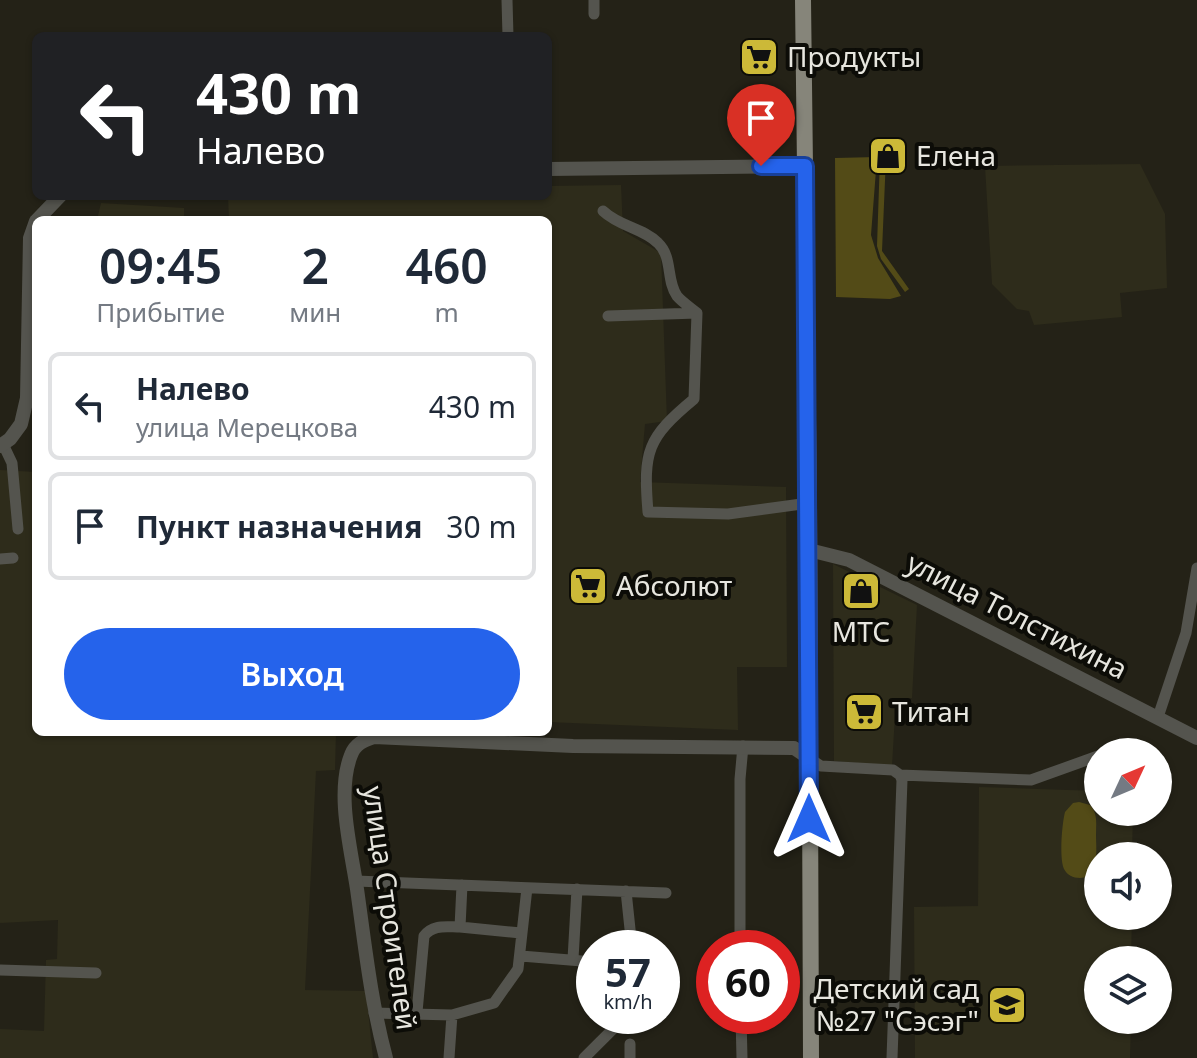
<!DOCTYPE html>
<html lang="ru">
<meta charset="utf-8">
<style>
:root{--surface:#fff;--page:#f2f2f3;--text:#1f2937;--muted:#747a83;--line:#e0e1e3;--accent:#2563eb}
body{margin:0;font-family:"Noto Sans",sans-serif;background:var(--page);color:var(--text);height:100vh;display:flex;flex-direction:column;font-size:30px;white-space:nowrap}
*{box-sizing:border-box;margin:0}
p{font-size:26px;color:var(--muted)}
.icon{flex:none;width:44px;height:44px;fill:none;stroke:currentColor;stroke-width:2;stroke-linecap:round;stroke-linejoin:round}
.map{position:relative;flex:1;overflow:hidden}
.drawer{position:absolute;left:32px;top:216px;width:520px;height:520px;display:flex;flex-direction:column;background:var(--surface);border-radius:12px;box-shadow:0 2px 6px #0004}
.drawer>*{flex:none}
.guide{position:absolute;left:32px;top:32px;width:520px;height:168px;border-radius:12px;box-shadow:0 2px 6px #0004;background:#202124;color:#fff;overflow:hidden}
.needle{width:52px;rotate:46deg}
.tools{position:absolute;left:1084px;top:738px;display:grid;gap:16px}
.tools a{display:grid;place-items:center;width:88px;height:88px;border-radius:50%;background:var(--surface);box-shadow:0 2px 6px #0004;font-size:40px}
.speed{position:absolute;left:576px;top:930px;display:flex;gap:16px;font-size:40px;font-weight:700;text-align:center}
.speed>*{display:grid;place-content:center;width:104px;height:104px;border-radius:50%;background:var(--surface);box-shadow:0 2px 6px #0004;line-height:1}
.speed small{font-size:20px;font-weight:400}
.speed .limit{border:12px solid #d22;background:#fff;color:#111}
.pin{position:absolute;display:grid;place-items:center;width:68px;height:68px;color:#fff;margin:-82px -34px;border-radius:50% 50% 50% 0;rotate:-45deg;box-shadow:0 0 8px #0007}
.pin .icon{rotate:45deg}
.me{position:absolute;width:88px;margin:-44px;rotate:0deg;stroke-linejoin:round;filter:drop-shadow(0 0 6px #0008)}
.turn{display:flex;align-items:center;gap:28px;height:168px;padding:0 32px;font-size:36px}
.turn .icon{width:104px;height:104px;stroke-width:2.5}
.turn b{display:block;font-size:56px;line-height:68px}
.eta{display:flex;justify-content:space-evenly;align-items:center;height:136px;text-align:center}
.eta b{font-size:48px;font-weight:600;line-height:56px}
.action{display:flex;gap:16px;margin-top:auto;padding:16px 32px}
.action a{flex:1;height:92px;border-radius:48px;background:var(--accent);color:#fff;font-size:32px;font-weight:600;line-height:92px;text-align:center}
ul{padding:0;list-style:none}
li{display:flex;align-items:center;gap:24px;height:108px;margin:0 16px 12px;padding:0 16px;border:4px solid var(--line);border-radius:12px}
li div{flex:1}
li b{display:block;font-size:30px}
li em{font-style:normal}
.map>svg:first-child{display:block}
.built{fill:#2e2c1b}
.green{fill:#534b17}
.lines{fill:none;stroke-linecap:round;stroke-linejoin:round}
.minor{stroke:#54544e;stroke-width:11}
.tertiary{stroke:#54544e;stroke-width:14}
.primary{stroke:#86857a;stroke-width:16}
.route-casing{stroke:#184099;stroke-width:20}
.route{stroke:#2563eb;stroke-width:14}
.labels{text-anchor:middle;stroke-width:8;stroke-linejoin:round;paint-order:stroke}
.poi-label{font-size:28px;fill:#e7e6df;stroke:#0c0c07;text-anchor:start}
.street-label{font-size:28px;fill:#e7e6df;stroke:#0c0c07}
</style>
<div class="map">
<svg width="1197" height="1058" viewBox="0 0 1197 1058">
<rect width="100%" height="100%" fill="#242217"/>
<!-- built -->
<path class="built" d="M1140 164 1165 214 1167 288 1120 293 1122 317 1034 325 1029 311 1017 309 992 284 985 166Z
M621 185 623 231 661 253 667 421 645 424 640 482 786 487 787 667H737L738 730 548 722V220H229L228 196H548V186Z
M101 203 184 208V220H97Z
M0 470 36 472V732H336L335 770 316 771 305 990 366 991 373 1058H0V1029L44 1031 46 960 57 959 58 920 0 923Z
M833 564 917 605 912 698H896L892 766 834 761Z
M979 787 1098 791V812H1133L1132 856H1098V916H1132L1131 960H1098V1020H1131L1130 1058H915L914 907 978 906Z"/>
<!-- green -->
<path class="green" d="M877 157 871 235 878 258 901 296 890 299 836 297 835 158Z
M880 157H886L882 251 909 289 905 292 881 259 877 246Z
M1079 802 1090 805C1098 814 1096 823 1096 835 1096 849 1100 877 1080 878 1073 878 1067 875 1064 869 1059 859 1062 823 1065 812L1073 803Z"/>
<g class="lines">
<!-- minor -->
<path class="minor" d="M507 0 508 36
M594 14V0
M603 211C620 227 643 228 658 243 673 257 666 281 677 296 682 302 691 308 697 313L694 399C647 438 643 451 648 512L728 514 809 503
M608 316 697 313
M3 444 12 463 18 529
M0 559 13 558
M1158 717 1186 633 1197 568
M809 758 821 766 893 770 900 775 902 780 892 1058
M900 775 1031 780 1098 756
M356 881 666 893
M462 885 460 927 521 933
M626 891 632 948
M740 948V779L743 746
M521 956 594 962
M573 959 577 889
M0 970 96 973
M417 1012 424 936C433 924 446 927 460 927
M374 1013 452 1015
M741 1016 742 1058
M449 1058 452 1015 494 1003 518 969 527 888
M584 1058 626 1016
M630 1058V1044"/>
<!-- tertiary -->
<path class="tertiary" d="M548 169 805 166
M37 220 60 196
M0 446 10 439 21 424 27 398 30 238 36 221
M809 550 849 560 1197 738
M386 1058C371 1002 365 946 357 889 351 849 336 793 351 755 355 744 364 740 374 737L573 746 794 748 809 758"/>
<!-- primary -->
<path class="primary" d="M803 0 809 503 811 1058"/>
</g>
<g class="lines">
<defs>
<path id="route" d="M761 166H805L809 819"/>
</defs>
<!-- route casing -->
<use href="#route" class="route-casing"/>
<!-- route -->
<use href="#route" class="route"/>
</g>
<!-- icons -->
<defs>
<symbol id="supermarket-square" viewBox="-11 -11 22 22"><rect x="-9" y="-9" width="18" height="18" rx="4" fill="#ccb938" stroke="#0c0c07"/><path d="M-6-5.5h2.5l.6 2H6L4.5 2H-2.5L-4.4-4H-6ZM-1.5 3.2a1.3 1.3 0 1 0 .1 0ZM3 3.2a1.3 1.3 0 1 0 .1 0Z" fill="#111"/></symbol>
<symbol id="shop-square" viewBox="-11 -11 22 22"><rect x="-9" y="-9" width="18" height="18" rx="4" fill="#ccb938" stroke="#0c0c07"/><path d="M-5-2.5h2.3a2.7 3.5 0 0 1 5.4 0H5L5.5 6h-11ZM-1.5-2.5h3a1.5 2.3 0 0 0-3 0Z" fill="#111"/></symbol>
<symbol id="school-square" viewBox="-11 -11 22 22"><rect x="-9" y="-9" width="18" height="18" rx="4" fill="#ccb938" stroke="#0c0c07"/><path d="M0-5L7-2L0 1L-7-2ZM-4 1L0 2.5L4 1V4Q0 6-4 4Z" fill="#111"/></symbol>
</defs>
<g fill-rule="evenodd">
<use href="#supermarket-square" x="737" y="35" width="44" height="44"/>
<use href="#shop-square" x="866" y="134" width="44" height="44"/>
<use href="#supermarket-square" x="566" y="564" width="44" height="44"/>
<use href="#shop-square" x="839" y="569" width="44" height="44"/>
<use href="#supermarket-square" x="842" y="690" width="44" height="44"/>
<use href="#school-square" x="985" y="983" width="44" height="44"/>
</g>
<g class="labels">
<!-- poi labels -->
<g class="poi-label">
<text x="787" y="67">Продукты</text>
<text x="916" y="166">Елена</text>
<text x="616" y="596">Абсолют</text>
<text x="861" y="642" text-anchor="middle">МТС</text>
<text x="892" y="722">Титан</text>
<text x="979" y="999" text-anchor="end">Детский сад<tspan x="979" dy="32">№27 "Сэсэг"</tspan></text>
</g>
<!-- street labels -->
<g class="street-label">
<text transform="translate(1017 616) rotate(27)" y="10">улица Толстихина</text>
<text transform="translate(390 908) rotate(82)" y="10">улица Строителей</text>
</g>
</g>
</svg>
<div class="tools">
<a><svg class="needle" viewBox="-14 -14 28 28"><path d="M0-13l5 13h-10z" fill="#e53935"/><path d="M0 13l5-13h-10z" fill="#747a83"/></svg></a>
<a><svg class="icon" aria-label="sound" viewBox="0 0 24 24"><path d="M4 9h4l5-4v14l-5-4H4zM17 9q2 3 0 6"/></svg></a>
<a><svg class="icon" aria-label="layers" viewBox="0 0 24 24"><path d="M12 4l9 5-9 5-9-5zM3 14l9 5 9-5"/></svg></a>
</div>
<div class="speed"><div>57<small>km/h</small></div><div class="limit">60</div></div>
<div class="pin" style="left:761px;top:166px;background:#d93025"><svg class="icon" aria-label="arrive" viewBox="0 0 24 24"><path d="M6 21V4h12l-3 4 3 4H6"/></svg></div>
<svg class="me" style="left:809px;top:819px" viewBox="-20 -20 40 40"><path d="M0-17L14 15 0 8-14 15z" fill="#2563eb" stroke="#fff" stroke-width="4"/></svg>
<div class="guide">
<div class="turn"><svg class="icon" aria-label="left" viewBox="0 0 24 24"><path d="M17 20v-9H6M10 6l-5 5 5 5"/></svg><div><b>430 m</b>Налево</div></div>
</div>
<section class="drawer">
<div class="eta">
<div><b>09:45</b><p>Прибытие</p></div>
<div><b>2</b><p>мин</p></div>
<div><b>460</b><p>m</p></div>
</div>
<ul>
<li><svg class="icon" aria-label="left" viewBox="0 0 24 24"><path d="M17 20v-9H6M10 6l-5 5 5 5"/></svg><div><b>Налево</b><p>улица Мерецкова</p></div><em>430 m</em></li>
<li><svg class="icon" aria-label="arrive" viewBox="0 0 24 24"><path d="M6 21V4h12l-3 4 3 4H6"/></svg><div><b>Пункт назначения</b></div><em>30 m</em></li>
</ul>
<div class="action"><a>Выход</a></div>
</section>
</div>
